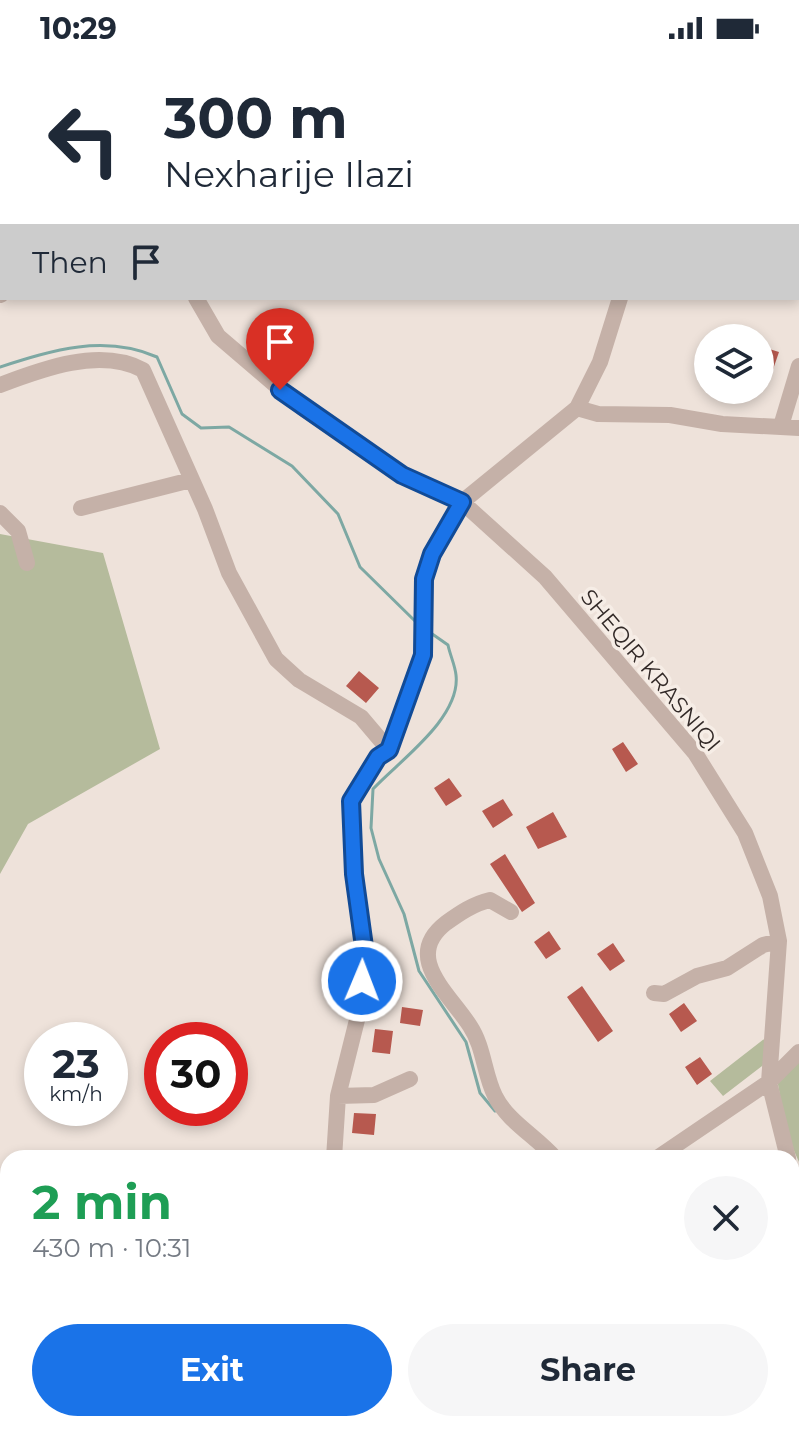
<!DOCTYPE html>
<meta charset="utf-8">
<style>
:root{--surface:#fff;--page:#f6f6f7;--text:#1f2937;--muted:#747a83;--accent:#1a73e8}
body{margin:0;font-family:Montserrat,sans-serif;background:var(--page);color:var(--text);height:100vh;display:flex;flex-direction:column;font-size:30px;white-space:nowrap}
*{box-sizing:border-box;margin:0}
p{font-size:26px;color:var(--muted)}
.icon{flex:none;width:44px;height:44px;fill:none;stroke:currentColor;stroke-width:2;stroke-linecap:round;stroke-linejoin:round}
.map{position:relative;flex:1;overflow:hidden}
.drawer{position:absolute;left:0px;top:1094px;width:800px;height:282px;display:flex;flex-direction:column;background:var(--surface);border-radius:24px 24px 0 0;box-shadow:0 4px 12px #0003}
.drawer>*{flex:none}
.hud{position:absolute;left:0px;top:0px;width:800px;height:244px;box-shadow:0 4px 12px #0003;background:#fff;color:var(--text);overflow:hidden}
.buttons{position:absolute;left:694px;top:268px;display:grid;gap:16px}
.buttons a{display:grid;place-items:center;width:80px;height:80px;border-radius:50%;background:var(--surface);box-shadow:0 4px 12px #0003;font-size:40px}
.speed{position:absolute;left:24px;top:966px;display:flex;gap:16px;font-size:40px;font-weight:700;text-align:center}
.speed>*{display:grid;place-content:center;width:104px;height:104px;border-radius:50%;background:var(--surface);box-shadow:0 4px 12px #0003;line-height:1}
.speed small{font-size:20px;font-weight:400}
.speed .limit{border:12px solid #d22;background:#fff;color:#111}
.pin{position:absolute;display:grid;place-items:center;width:68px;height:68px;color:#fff;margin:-82px -34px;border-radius:50% 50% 50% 0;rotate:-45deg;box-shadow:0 0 8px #0007}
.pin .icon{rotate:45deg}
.me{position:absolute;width:88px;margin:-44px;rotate:1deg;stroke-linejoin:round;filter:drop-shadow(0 0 6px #0008)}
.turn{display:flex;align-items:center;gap:28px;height:168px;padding:0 32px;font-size:36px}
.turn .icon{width:104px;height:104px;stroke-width:2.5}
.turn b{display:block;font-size:56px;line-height:68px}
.then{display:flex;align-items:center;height:76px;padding:0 32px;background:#0003;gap:16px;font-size:30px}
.round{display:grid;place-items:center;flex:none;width:84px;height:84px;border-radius:42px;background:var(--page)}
.overview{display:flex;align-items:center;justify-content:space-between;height:136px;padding:0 32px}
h1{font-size:48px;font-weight:700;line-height:60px;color:#1e9e55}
.primary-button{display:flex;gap:16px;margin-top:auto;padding:16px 32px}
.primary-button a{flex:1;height:92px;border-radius:48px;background:var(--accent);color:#fff;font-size:32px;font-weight:700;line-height:92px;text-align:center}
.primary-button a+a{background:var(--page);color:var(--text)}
.status{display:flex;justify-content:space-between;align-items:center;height:56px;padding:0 40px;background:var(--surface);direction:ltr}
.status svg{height:22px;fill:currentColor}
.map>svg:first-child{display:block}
.green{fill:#b5bb9c}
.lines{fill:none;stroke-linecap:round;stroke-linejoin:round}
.stream{stroke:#7da8a3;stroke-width:3}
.building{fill:#b7594f}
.minor{stroke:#c5b1a8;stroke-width:16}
.route-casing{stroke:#114b97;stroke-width:20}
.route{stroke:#1a73e8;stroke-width:14}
.labels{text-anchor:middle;stroke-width:7;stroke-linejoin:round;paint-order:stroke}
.street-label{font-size:22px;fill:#322927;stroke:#f6ede6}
</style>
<div class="status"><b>10:29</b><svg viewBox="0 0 49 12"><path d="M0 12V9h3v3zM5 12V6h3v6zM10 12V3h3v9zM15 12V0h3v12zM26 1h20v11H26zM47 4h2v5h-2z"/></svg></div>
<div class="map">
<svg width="799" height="1375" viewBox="0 0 799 1375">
<rect width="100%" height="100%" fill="#eee2da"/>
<!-- green -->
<path class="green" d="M0 478 103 497 160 693 28 768 0 818Z
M768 980 766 1007 723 1040 710 1025Z
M799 1002V1106L787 1079 777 1023Z"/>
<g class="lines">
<!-- stream -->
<path class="stream" d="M0 311C53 294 104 278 157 301L182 358 201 372 229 371 292 410 338 458 360 511 416 566
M428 575 448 589C450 599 455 609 456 619 461 662 399 705 373 733L371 772 379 803 404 858 419 915 466 986 480 1037 495 1055
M488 1375 490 1368"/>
</g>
<!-- building -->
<path class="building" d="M760 290 779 296 768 328 760 325Z
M359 615 379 632 366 647 346 630Z
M623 686 638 708 626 716 612 693Z
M449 722 462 740 446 750 434 732Z
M503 743 513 759 493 772 482 755Z
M553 756 567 781 538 793 526 771Z
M505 798 535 847 522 856 490 808Z
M549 875 561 893 546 903 534 886Z
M613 887 625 905 610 915 597 898Z
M582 930 613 975 598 986 567 941Z
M684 947 697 965 681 976 669 958Z
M402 951 423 954 420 970 400 967Z
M375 973 393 975 390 998 372 996Z
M700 1001 712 1018 697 1029 685 1011Z
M354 1057 376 1058 374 1079 352 1077Z"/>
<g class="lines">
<!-- minor -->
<path class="minor" d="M323 0 324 2
M634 0 635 2
M795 0 798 2
M0 2 2 3
M0 239 2 238
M196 242 218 280 301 351 402 419 462 446 545 521 695 697 745 777 770 840 779 885 769 1026 788 1102
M0 329C42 313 100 291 143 314L205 453 229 517 276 603 299 624 361 661 389 694
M577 352 598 358 670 359 722 368 799 372
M781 370 799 310
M81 452 191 424
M0 457 18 475 27 507
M511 856 490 844C473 848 460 857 446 867 402 901 449 937 470 970 484 991 484 1018 495 1040 508 1066 536 1080 555 1102
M654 937 664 938 697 920 727 912 763 889 779 885
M338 1040 374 1039 410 1023
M334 1102 338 1040 360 952 365 898 354 818 351 745 378 701 389 694 423 599 424 523 432 498 462 446 577 352 600 306 620 242
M657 1102 769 1026 799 996
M792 1115 799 1131
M0 1194 8 1192
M792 1194 799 1189
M792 1247 799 1242
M4 1269 8 1260
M792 1290 799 1285
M792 1335 799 1330
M508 1368 511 1375
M470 1375 471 1368
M606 1375 616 1368
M671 1375 681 1368
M731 1375 742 1368"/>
</g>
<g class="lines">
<defs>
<path id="route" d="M280 334 402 419 462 446 432 498 424 523 423 599 389 694 378 701 351 745 354 818 365 898 362 925"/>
</defs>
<!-- route casing -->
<use href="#route" class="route-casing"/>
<!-- route -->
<use href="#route" class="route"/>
</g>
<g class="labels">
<!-- street labels -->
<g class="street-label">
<text transform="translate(651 614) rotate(50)" y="8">SHEQIR KRASNIQI</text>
</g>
</g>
</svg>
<div class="buttons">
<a><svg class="icon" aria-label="layers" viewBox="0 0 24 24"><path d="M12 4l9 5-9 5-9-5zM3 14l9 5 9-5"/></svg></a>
</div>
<div class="speed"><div>23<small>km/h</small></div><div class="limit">30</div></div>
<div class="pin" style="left:280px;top:334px;background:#d93025"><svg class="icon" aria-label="arrive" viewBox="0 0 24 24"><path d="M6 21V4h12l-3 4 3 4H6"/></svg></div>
<svg class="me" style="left:362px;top:925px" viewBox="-20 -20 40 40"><circle r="17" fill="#1a73e8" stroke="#fff" stroke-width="3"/><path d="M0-11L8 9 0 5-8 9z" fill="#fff"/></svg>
<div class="hud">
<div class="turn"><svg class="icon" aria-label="left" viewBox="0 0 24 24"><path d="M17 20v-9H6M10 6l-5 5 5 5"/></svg><div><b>300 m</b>Nexharije Ilazi</div></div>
<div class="then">Then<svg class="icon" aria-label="arrive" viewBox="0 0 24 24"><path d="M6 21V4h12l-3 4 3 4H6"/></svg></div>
</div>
<section class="drawer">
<div class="overview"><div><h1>2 min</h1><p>430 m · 10:31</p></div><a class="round"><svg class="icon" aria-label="close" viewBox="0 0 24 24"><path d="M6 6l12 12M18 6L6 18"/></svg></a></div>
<div class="primary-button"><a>Exit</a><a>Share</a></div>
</section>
</div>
